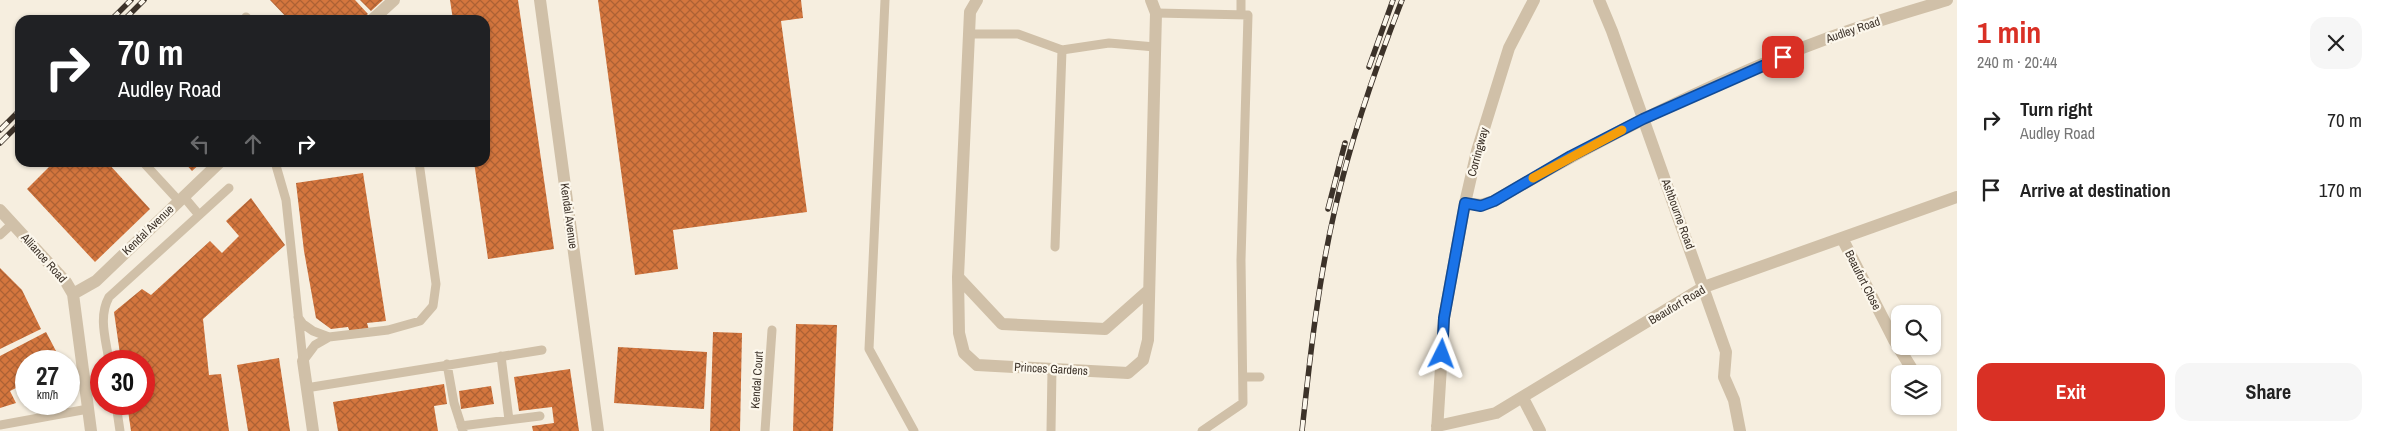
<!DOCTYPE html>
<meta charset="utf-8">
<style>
:root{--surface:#fff;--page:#f6f6f6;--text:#222;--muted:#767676;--accent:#d93025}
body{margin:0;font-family:"Archivo Narrow",sans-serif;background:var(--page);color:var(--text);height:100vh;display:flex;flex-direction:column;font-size:19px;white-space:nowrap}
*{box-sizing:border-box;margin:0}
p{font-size:16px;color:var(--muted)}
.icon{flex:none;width:28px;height:28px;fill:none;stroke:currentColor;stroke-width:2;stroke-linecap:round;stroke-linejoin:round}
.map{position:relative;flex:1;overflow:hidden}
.side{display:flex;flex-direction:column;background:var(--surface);width:425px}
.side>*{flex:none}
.banner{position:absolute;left:15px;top:15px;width:475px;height:152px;border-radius:15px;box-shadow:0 1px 4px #0004;background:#202124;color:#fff;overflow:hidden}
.controls{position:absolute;left:1891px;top:305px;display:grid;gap:10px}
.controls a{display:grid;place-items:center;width:50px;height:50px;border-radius:10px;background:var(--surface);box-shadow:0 1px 4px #0004;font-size:25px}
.speed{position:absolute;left:15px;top:350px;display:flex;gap:10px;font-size:25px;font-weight:700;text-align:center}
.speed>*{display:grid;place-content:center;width:65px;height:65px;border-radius:50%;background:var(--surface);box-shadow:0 1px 4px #0004;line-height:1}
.speed small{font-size:12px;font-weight:400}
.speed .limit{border:8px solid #d22;background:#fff;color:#111}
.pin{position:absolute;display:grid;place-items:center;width:42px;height:42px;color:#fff;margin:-21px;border-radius:10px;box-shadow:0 2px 8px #0006}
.me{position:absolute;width:55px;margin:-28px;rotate:3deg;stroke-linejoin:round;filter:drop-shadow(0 0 4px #0008)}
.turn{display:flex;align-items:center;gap:18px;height:105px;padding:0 20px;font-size:22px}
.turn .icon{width:65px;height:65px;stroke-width:2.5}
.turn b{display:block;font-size:35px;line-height:42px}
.lanes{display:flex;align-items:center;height:48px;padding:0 20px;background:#0003;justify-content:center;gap:25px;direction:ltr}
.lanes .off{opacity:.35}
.round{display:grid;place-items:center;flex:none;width:52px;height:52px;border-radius:15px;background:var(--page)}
.head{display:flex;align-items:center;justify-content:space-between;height:85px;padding:0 20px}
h1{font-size:30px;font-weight:800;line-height:38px;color:var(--accent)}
.action{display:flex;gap:10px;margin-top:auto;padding:10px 20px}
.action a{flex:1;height:58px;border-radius:15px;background:var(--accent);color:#fff;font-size:20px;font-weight:800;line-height:58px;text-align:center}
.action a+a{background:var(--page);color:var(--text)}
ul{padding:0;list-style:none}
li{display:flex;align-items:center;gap:15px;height:70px;padding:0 20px}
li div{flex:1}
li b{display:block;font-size:19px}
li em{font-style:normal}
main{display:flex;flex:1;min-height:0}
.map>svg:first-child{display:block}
.building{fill:url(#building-cross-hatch)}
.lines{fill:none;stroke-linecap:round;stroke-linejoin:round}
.lane{stroke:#d0c0a8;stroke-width:9}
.street{stroke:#d0c0a8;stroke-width:12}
.rail-casing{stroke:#3c3229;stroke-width:5.5}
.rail{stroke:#fcf7ec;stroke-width:4;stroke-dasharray:11;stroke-linecap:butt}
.route-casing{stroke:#114b97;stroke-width:12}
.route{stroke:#1a73e8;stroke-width:9}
.slow{stroke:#f59e0b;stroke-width:9}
.labels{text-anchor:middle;stroke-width:4.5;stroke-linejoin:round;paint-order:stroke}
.street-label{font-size:12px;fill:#3c3229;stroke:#fcf7ec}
</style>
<main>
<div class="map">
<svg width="1957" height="431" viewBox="0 0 1957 431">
<defs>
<pattern id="building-cross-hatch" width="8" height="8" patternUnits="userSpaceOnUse" patternTransform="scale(1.25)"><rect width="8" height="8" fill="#d4763e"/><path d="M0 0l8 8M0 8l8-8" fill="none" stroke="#ad6134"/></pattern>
</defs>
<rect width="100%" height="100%" fill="#f6eedf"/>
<!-- building -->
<path class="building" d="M270 0H355L368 14 361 20H289Z
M360 0H383L371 11Z
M450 0H518L554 249 488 259 474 162H485V20H453Z
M598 0H801L803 18 781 21 807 212 673 230 678 269 635 275Z
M54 162H107L150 209 95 262 27 189Z
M184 162H202L192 171Z
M363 173 386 321 367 323 369 330 350 332 348 327 331 329 316 318 304 251 296 183Z
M251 198 285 245 203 319 209 375 221 374 229 431H131L127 404H144V361H121L114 312 142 289 151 295 210 241 222 253 239 236 226 221Z
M0 268 22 290 41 329 0 349Z
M796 324 837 325 833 431H793Z
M46 332 56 351 51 354 55 361H26V383L10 391 16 403 0 408V356Z
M713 332 742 333 740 431H710Z
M618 347 707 352 704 409 614 403Z
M279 358 290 431H248L237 365Z
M570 369 579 431H533L532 426 554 423 552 407 519 411 514 377Z
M444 384 447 404 434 406 438 431H338L333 402Z
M491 386 494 404 461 409 459 391Z"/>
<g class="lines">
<!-- lane -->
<path class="lane" d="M885 0 869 349 914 431
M1241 0V15
M1156 13 1248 15 1241 260 1243 403 1202 431
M246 17 249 20
M969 34H1018L1062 50
M143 162 179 201
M275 162 286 200 303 361
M184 197 199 215
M0 235 13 223
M1055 247 1062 50 1109 43 1155 47
M298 317 303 324 313 331 329 337 388 330 420 321 433 306 436 284 419 162
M501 356 509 420
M109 361C106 340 98 317 109 297L229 188
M303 361 315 345 329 337
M447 364 454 403 463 431
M1244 377H1260
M306 388 542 350
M116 404 120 431
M0 425 88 409
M461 426 540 416
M765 431 772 330
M1051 431 1052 369"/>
<!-- street -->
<path class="street" d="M540 0 598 431
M977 0 970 12 958 277 959 333 964 353 977 365 1128 373 1143 360 1148 340 1156 13 1151 0
M1599 0 1612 31 1726 352 1724 377 1734 400 1740 431
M372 20 394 0
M1465 203 1481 205 1494 201C1601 138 1714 80 1831 37 1869 23 1908 12 1947 0
M0 210 66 282 73 294 91 431
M1842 238 1894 340 1915 374
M958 277 1002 324 1105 329 1149 290
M73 294 96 281 220 162
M303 361 313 431
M1523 398 1540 431
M1437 426 1496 413 1704 287 1957 197
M1437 431 1444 318 1465 203 1477 151 1509 48 1534 0"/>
<defs>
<path id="rail" d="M111 20 131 0
M124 20 144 0
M1369 67 1393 0
M0 130 20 110
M0 143 20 123
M1328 209 1345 143
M1302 431C1310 357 1318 282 1335 209 1351 138 1375 69 1402 0"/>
</defs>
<!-- rail casing -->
<use href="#rail" class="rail-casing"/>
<!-- rail -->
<use href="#rail" class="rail"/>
</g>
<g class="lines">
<defs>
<path id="route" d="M1442 354 1444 318 1465 203 1481 206 1494 201 1571 156 1643 119 1783 57"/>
</defs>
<!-- route casing -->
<use href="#route" class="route-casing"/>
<!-- route -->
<use href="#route" class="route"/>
<!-- slow -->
<path class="slow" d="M1533 178 1622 130"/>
</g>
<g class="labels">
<!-- street labels -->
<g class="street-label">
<text transform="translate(1853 30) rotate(-19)" y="4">Audley Road</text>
<text transform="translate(1478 152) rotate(-75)" y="4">Corringway</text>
<text transform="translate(1678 214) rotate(70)" y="4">Ashbourne Road</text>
<text transform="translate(569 216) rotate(82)" y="4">Kendal Avenue</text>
<text transform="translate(148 230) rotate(-44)" y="4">Kendal Avenue</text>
<text transform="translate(44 258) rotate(48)" y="4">Alliance Road</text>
<text transform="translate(1863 280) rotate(63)" y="4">Beaufort Close</text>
<text transform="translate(1677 305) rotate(-31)" y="4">Beaufort Road</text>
<text transform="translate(1051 369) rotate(3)" y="4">Princes Gardens</text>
<text transform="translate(757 380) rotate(-86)" y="4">Kendal Court</text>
</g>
</g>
</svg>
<div class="controls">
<a><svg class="icon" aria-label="search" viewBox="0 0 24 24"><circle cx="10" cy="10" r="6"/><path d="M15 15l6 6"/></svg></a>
<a><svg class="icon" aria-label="layers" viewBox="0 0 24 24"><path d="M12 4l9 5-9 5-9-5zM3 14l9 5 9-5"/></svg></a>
</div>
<div class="speed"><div>27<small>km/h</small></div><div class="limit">30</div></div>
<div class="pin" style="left:1783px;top:57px;background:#d93025"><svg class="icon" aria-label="arrive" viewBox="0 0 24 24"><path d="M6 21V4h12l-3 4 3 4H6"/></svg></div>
<svg class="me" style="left:1442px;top:354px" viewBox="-20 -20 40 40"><path d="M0-17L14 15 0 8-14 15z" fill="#1a73e8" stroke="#fff" stroke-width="4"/></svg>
<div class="banner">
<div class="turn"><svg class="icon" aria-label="right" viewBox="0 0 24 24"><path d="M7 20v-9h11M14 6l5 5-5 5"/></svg><div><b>70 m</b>Audley Road</div></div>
<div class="lanes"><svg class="icon off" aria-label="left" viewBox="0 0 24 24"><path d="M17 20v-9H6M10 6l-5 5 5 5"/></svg><svg class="icon off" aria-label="ahead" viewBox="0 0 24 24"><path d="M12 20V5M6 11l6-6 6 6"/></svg><svg class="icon" aria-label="right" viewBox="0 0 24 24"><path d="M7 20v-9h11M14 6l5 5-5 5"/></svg></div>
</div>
</div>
<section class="side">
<div class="head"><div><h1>1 min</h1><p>240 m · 20:44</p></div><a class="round"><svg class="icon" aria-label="close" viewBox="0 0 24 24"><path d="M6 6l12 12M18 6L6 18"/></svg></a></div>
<ul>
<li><svg class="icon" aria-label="right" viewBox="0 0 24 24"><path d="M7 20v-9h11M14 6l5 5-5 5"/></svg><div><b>Turn right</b><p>Audley Road</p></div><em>70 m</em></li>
<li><svg class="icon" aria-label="arrive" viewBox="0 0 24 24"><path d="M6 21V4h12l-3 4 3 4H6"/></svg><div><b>Arrive at destination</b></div><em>170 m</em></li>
</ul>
<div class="action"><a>Exit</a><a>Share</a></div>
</section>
</main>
